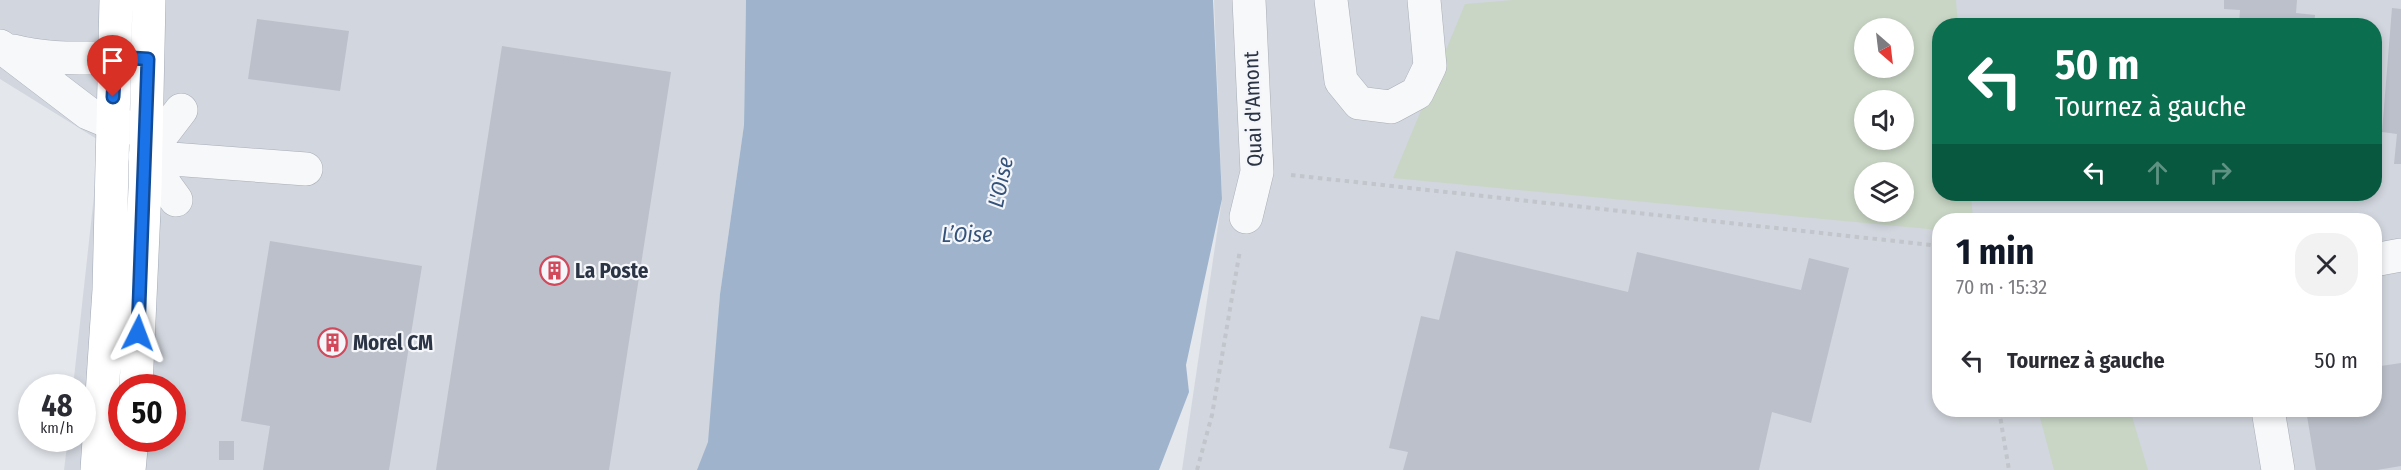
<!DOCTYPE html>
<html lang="fr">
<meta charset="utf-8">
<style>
:root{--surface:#fff;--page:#f2f2f3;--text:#2b2b33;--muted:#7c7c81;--accent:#111827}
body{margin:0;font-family:"Fira Sans Condensed",sans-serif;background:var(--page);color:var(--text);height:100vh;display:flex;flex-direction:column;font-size:22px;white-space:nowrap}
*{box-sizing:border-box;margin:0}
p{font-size:20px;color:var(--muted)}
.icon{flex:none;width:33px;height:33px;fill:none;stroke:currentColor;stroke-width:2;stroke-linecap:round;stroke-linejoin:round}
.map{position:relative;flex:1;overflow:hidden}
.drawer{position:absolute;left:1932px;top:213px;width:450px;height:204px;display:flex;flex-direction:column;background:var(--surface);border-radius:24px;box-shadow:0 3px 9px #0003}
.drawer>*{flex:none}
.banner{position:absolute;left:1932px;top:18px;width:450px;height:183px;border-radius:24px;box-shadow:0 3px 9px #0003;background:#0b6e4f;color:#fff;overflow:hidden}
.needle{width:39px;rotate:152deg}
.fabs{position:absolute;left:1854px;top:18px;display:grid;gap:12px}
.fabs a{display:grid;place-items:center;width:60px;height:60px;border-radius:50%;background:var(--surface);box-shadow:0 3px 9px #0003;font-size:30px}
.speed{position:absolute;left:18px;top:374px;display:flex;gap:12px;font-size:30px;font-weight:700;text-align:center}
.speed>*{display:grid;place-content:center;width:78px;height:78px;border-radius:50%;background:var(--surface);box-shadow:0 3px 9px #0003;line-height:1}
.speed small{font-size:15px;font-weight:400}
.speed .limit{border:9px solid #d22;background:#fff;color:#111}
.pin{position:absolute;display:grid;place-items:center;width:51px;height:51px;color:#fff;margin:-62px -26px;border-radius:50% 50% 50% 0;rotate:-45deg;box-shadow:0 0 6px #0007}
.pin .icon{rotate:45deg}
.me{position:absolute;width:66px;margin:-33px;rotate:3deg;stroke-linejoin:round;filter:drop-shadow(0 0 4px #0008)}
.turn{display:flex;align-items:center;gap:21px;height:126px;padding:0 24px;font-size:27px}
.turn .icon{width:78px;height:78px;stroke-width:2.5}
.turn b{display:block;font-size:42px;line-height:51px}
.lanes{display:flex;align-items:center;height:57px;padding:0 24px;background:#0003;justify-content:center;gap:30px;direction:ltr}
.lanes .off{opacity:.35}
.round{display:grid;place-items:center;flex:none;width:63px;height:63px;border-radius:24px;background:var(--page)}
.head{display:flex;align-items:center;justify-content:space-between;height:102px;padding:0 24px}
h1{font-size:36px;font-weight:700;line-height:45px;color:var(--accent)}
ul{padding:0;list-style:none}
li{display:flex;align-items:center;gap:18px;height:90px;padding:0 24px}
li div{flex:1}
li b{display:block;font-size:22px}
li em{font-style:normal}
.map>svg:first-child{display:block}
.built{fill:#d2d6de;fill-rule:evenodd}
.green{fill:#c9d6c5;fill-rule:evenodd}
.water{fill:#9fb4cc}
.building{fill:#bbc0ca}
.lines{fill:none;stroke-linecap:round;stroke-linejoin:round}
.minor-casing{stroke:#a9aeb7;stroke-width:34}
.major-casing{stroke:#a3abb8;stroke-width:34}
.path{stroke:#c2c5cb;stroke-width:4;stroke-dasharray:4.5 4.5;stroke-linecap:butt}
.minor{stroke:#f7f8fa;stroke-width:33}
.major{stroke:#fff;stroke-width:33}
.route-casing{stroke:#114b97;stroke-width:15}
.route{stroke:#1a73e8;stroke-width:10}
.labels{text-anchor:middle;stroke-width:4.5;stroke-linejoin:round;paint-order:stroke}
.street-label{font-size:21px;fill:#2b3445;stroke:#f4f6f9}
.poi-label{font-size:21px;font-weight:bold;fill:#2b3445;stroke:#f4f6f9;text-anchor:start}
.water-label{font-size:22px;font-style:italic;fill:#34527a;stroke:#f4f6f9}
</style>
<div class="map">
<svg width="2401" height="470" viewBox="0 0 2401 470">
<rect width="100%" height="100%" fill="#e4e7ec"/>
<!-- built -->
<path class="built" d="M0 0H746L744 125 720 294 710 442 699 470H64L68 438H82V387H73L100 141 0 79ZM122 387H172V438H122Z
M1214 0H2401V470H1182L1222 199ZM1940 26H2374V194H1940ZM1864 28H1904V68H1864ZM1864 100H1904V140H1864ZM1864 172H1904V212H1864ZM1940 220H2374V410H1940Z"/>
<!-- green -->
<path class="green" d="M1513 0H1956L1958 25 1940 26V194H1971L1973 220H1940L1939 230 1393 178 1465 4ZM1864 28H1904V68H1864ZM1864 100H1904V140H1864ZM1864 172H1904V212H1864Z
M2038 410H2130L2148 470H2054Z"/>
<!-- water -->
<path class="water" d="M746 0H1213L1222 199 1186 365 1189 392 1159 470H697L708 442 720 294 744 125Z"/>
<!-- building -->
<path class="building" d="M2224 0H2297L2296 13 2315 15 2314 26H2239L2240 10 2224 9Z
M2392 8 2401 9V164H2394L2397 134 2382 132Z
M257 19 349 31 340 91 248 79Z
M502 46 671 72 609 470H436Z
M270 241 422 266 389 470H263L270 426 241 421Z
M1456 251 1628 292 1637 252 1801 290 1809 258 1849 268 1811 423 1772 412 1759 470H1403L1408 452 1389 448 1421 316 1439 320Z
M2401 363V466L2377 470H2316L2306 410H2374V367Z
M219 441H234V460H219Z"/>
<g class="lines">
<defs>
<path id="minor" d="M1331 0 1341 81 1359 103 1391 107 1417 93 1430 66 1424 0
M0 46 88 113 112 123 140 130
M13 51C60 63 96 55 143 59
M145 157 306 169
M145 157 181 110
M145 157 176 200
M1246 217 1257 172 1249 0
M2374 260 2401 255
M2268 410 2278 470"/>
<path id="major" d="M136 387 145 188 149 0
M97 470 109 290 116 0
M129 470 132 438"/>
</defs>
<!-- minor casing -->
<use href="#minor" class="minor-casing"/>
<!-- major casing -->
<use href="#major" class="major-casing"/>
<!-- path -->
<path class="path" d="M1291 175 1940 246
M1999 410 2009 470
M1197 470 1212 415 1240 250"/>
<!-- minor -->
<use href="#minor" class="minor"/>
<!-- major -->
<use href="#major" class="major"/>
</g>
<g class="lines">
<defs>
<path id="route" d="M113 97 115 57 148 59 138 333"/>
</defs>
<!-- route casing -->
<use href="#route" class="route-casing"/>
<!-- route -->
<use href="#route" class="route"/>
</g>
<!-- icons -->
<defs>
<symbol id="building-ring" viewBox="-11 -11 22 22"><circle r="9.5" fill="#f4f6f9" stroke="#d1495b" stroke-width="1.5"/><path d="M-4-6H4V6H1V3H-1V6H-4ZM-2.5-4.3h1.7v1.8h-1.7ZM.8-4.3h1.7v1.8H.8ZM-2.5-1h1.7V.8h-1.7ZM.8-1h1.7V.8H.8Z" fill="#d1495b"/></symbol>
</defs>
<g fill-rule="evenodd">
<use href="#building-ring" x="538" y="254" width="33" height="33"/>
<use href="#building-ring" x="316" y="326" width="33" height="33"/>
</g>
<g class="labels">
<!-- street labels -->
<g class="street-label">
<text transform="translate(1253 109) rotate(-92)" y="7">Quai d'Amont</text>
</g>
<!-- poi labels -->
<g class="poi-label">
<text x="575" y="278">La Poste</text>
<text x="353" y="350">Morel CM</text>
</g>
<!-- water labels -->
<g class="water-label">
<text transform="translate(1000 182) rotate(-78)" y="8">L'Oise</text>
<text x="967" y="242">L’Oise</text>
</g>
</g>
</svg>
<div class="fabs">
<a><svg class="needle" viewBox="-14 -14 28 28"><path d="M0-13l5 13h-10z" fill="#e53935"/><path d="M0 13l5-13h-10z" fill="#7c7c81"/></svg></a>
<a><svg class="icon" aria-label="sound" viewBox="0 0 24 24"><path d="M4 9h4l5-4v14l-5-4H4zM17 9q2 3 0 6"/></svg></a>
<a><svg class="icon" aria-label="layers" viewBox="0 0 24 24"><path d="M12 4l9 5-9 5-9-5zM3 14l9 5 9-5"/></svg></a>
</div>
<div class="speed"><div>48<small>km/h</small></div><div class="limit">50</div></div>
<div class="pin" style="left:113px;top:97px;background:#d93025"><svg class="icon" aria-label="arrive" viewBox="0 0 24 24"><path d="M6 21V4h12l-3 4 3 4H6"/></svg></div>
<svg class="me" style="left:138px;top:333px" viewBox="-20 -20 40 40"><path d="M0-17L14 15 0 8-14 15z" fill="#1a73e8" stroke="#fff" stroke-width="4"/></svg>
<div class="banner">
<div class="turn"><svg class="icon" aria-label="left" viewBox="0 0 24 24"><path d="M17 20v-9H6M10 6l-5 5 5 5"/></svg><div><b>50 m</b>Tournez à gauche</div></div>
<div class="lanes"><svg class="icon" aria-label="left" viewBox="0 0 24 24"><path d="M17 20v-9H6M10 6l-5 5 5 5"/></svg><svg class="icon off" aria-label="ahead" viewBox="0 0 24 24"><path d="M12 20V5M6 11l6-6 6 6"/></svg><svg class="icon off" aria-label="right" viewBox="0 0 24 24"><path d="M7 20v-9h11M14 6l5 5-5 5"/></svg></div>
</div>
<section class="drawer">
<div class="head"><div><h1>1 min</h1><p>70 m · 15:32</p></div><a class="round"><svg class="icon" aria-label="close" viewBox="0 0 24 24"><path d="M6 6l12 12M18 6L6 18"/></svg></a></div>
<ul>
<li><svg class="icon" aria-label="left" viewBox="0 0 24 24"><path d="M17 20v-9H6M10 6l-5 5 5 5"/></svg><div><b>Tournez à gauche</b></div><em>50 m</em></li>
</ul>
</section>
</div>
